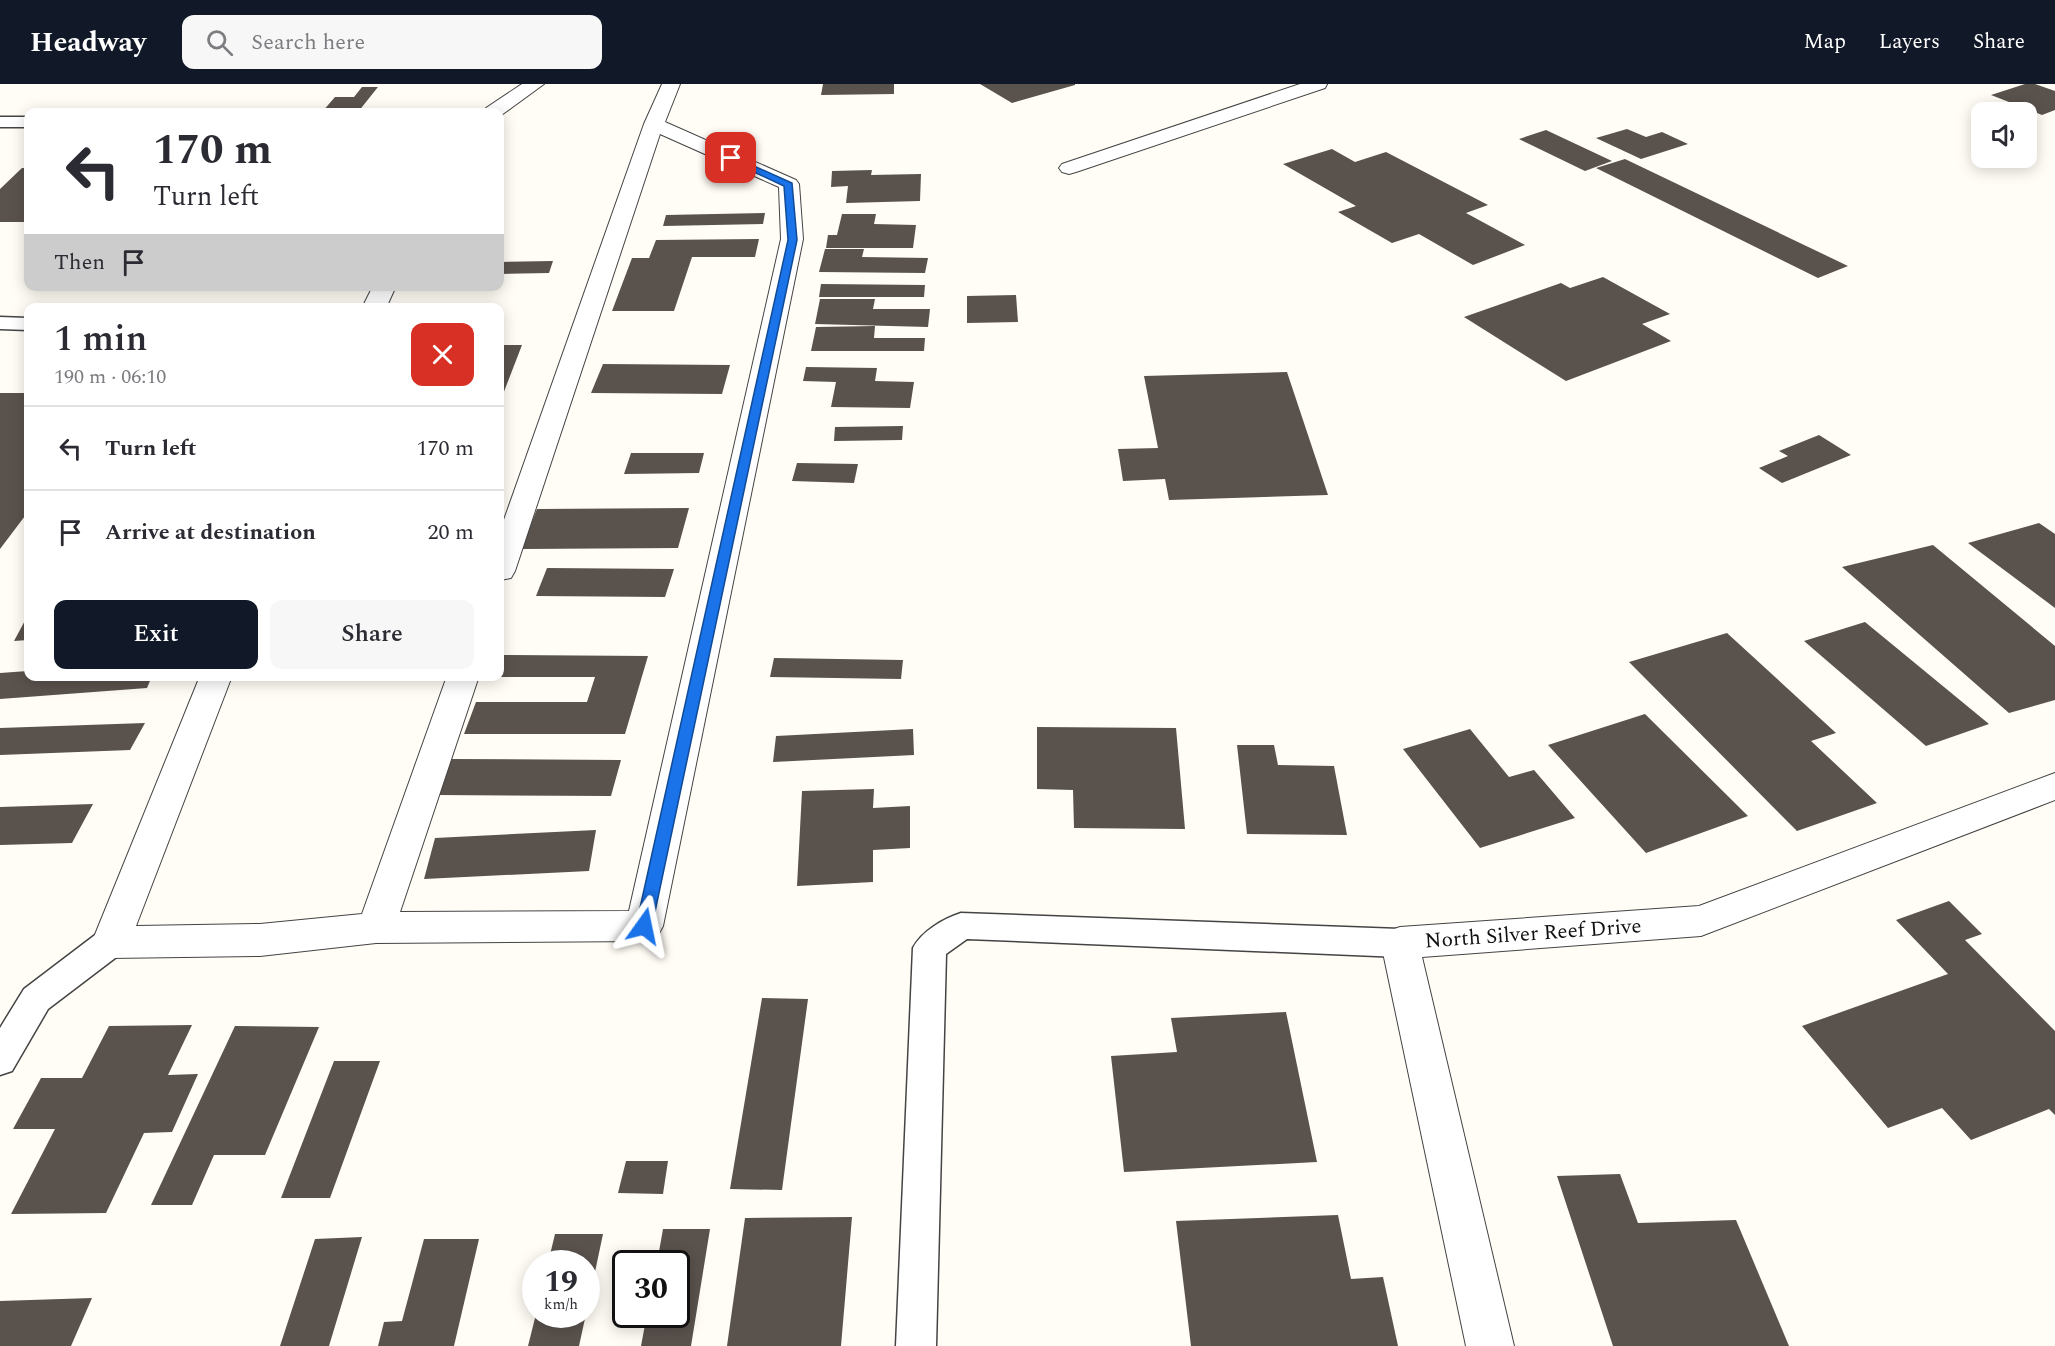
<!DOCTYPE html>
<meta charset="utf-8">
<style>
:root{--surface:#fff;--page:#f7f7f7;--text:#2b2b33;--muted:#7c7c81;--line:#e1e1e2;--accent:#111827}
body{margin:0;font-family:Spectral,serif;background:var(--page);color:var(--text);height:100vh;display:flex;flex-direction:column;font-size:22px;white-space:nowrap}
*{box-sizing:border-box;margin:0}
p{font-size:20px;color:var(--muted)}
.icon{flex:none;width:33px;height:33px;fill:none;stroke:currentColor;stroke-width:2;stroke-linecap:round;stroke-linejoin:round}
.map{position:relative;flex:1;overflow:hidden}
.side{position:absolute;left:24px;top:219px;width:480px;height:378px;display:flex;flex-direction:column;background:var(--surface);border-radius:12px;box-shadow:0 3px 15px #0003}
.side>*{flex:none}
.guide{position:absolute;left:24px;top:24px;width:480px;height:183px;border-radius:12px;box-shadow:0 3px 15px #0003;background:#fff;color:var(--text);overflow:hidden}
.fabs{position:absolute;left:1971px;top:18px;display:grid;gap:12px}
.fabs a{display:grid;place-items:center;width:66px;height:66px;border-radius:12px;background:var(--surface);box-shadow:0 3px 15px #0003;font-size:30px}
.speed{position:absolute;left:522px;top:1166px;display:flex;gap:12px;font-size:30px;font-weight:700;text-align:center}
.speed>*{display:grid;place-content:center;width:78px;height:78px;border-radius:50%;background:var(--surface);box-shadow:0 3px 15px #0003;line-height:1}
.speed small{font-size:15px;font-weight:400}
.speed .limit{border:3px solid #111;border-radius:9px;background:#fff;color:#111}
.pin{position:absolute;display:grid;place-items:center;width:51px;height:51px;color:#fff;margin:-26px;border-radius:12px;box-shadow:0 3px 9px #0006}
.me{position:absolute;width:66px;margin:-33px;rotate:12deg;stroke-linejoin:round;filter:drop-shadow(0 0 4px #0008)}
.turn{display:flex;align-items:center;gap:21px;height:126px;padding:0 30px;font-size:27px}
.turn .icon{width:78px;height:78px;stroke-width:2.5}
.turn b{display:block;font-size:42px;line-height:51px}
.then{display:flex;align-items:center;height:57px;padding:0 30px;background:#0003;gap:12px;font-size:22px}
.round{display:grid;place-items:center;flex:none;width:63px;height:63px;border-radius:12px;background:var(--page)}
.head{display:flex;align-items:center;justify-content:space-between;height:102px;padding:0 30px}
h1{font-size:36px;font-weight:600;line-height:45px}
.cta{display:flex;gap:12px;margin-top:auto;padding:12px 30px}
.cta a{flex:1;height:69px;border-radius:12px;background:var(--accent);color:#fff;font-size:24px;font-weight:600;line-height:69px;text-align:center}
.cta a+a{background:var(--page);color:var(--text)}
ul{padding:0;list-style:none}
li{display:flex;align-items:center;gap:18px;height:84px;padding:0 30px;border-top:2px solid var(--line)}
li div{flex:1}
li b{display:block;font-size:22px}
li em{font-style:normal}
header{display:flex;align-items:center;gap:36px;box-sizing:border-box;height:84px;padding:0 30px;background:var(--accent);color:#fff}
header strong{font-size:28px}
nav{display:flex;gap:33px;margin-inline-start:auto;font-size:21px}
.search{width:420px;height:54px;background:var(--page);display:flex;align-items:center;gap:15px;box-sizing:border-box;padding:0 21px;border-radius:12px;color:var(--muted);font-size:22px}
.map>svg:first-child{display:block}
.building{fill:#5a524d}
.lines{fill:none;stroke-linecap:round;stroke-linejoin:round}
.lane-casing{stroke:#444;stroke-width:3}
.street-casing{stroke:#444;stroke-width:2}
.lane{fill:#fff;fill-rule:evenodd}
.street{fill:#fff;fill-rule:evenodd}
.route{fill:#1a73e8;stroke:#114b97;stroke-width:1.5}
.labels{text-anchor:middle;stroke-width:6;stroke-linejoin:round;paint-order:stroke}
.street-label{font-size:21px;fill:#111;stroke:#fff}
</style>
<header>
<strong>Headway</strong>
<div class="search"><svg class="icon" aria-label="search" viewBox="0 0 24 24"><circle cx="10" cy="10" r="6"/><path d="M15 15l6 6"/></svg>Search here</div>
<nav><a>Map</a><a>Layers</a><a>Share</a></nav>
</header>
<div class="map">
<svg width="2055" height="1262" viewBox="0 0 2055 1262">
<rect width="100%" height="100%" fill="#fffdf5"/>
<!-- building -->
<path class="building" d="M823 0H894V10L821 11Z
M980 0H1075V1L1012 19Z
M2025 0H2035L2055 7V26L2042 31 1991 11Z
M362 3H378L358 28H322L335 13H354Z
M1627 45 1646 53 1662 48 1688 60 1641 75 1596 54Z
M1546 46 1612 77 1585 87 1519 55Z
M1332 65 1355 78 1386 68 1488 121 1466 129 1525 161 1473 181 1419 150 1392 159 1338 128 1356 122 1283 80Z
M1625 75 1848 182 1818 194 1596 84Z
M22 84H28V138H0V105Z
M872 86 871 91 921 90 920 117 846 119 848 102 831 103 832 87Z
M765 129 763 140 663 142 666 131Z
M842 130H876L874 140 916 141 913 164H826L828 151H837Z
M759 155 755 173H692L674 227H612L632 174H649L656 156Z
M825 165H864L862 173 928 174 925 189 819 188Z
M553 177 549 189 500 190V178Z
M1603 193 1670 230 1642 240 1671 257 1566 297 1464 233 1561 199 1570 204Z
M821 200 925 201 924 213H819Z
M1016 211 1018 238 967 239V212Z
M820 215H875L873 225H930L928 243 815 240Z
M875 242 874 254H925L924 267H811L816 243Z
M500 261H522L500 318Z
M603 280 730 281 722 310 591 309Z
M806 283 877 284 875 297 914 298 910 324 831 323 836 298 803 297Z
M1287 288 1328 411 1169 416 1165 395 1123 397 1118 365 1158 364 1144 292Z
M0 309H28V428L0 465Z
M903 342 902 356 834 357 835 343Z
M1819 351 1851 371 1782 399 1759 384 1788 372 1779 367Z
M631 369H704L699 389 624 390Z
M797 379 858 380 854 399 792 397Z
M689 424 678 464 521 465 537 425Z
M2039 439 2055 450V524L1968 459Z
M1933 461 2055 562V616L2009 629 1842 483Z
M547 484 674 485 665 513 536 512Z
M28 531V556L14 557Z
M1865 538 1989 640 1926 662 1804 557Z
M1727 549 1836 649 1811 657 1877 719 1797 747 1629 578Z
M500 571 648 572 625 650H464L476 618H587L595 593H500Z
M774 574 903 576 901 595 770 593Z
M28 587V592H152L147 604 0 615V589Z
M1645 630 1748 732 1646 769 1548 661Z
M145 639 130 666 0 671V644Z
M1037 643 1176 644 1185 745 1074 744 1073 706 1037 705Z
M913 645 914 671 773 678 776 652Z
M1470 645 1509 693 1534 686 1575 734 1480 764 1403 665Z
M1237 661H1274L1278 681 1334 682 1347 751 1247 750Z
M452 675 621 676 611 712 437 711Z
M874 705 873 724 910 722V764L873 766V798L797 802 802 707Z
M93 720 72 759 0 761V723Z
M596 746 589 787 424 795 435 754Z
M1949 817 1982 850 1965 856 2055 947V1031L2049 1025 1971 1056 1942 1024 1888 1044 1802 942 1948 890 1896 836Z
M762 914 808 915 782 1106 730 1105Z
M1286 928 1317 1078 1124 1088 1111 972 1177 968 1171 934Z
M192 941 168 991 198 990 172 1048 144 1049 106 1129 11 1130 55 1045H13L41 994H82L109 942Z
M235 942 319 943 265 1071H214L192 1121H151Z
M334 977H380L330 1114H281Z
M626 1077H668L663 1110 618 1109Z
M1620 1090 1638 1139 1736 1136 1789 1262H1613L1557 1092Z
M1338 1131 1351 1195 1383 1193 1398 1262H1191L1176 1137Z
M852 1133 841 1262H727L745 1134Z
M663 1145H710L691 1262H641L647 1230H676V1179H657Z
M555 1150H603L588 1221 586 1179H548Z
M362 1153 329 1262H280L315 1155Z
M424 1155H479L454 1262H378L384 1238 402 1237Z
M92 1214 71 1262H0V1217Z
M536 1230H586L579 1262H528Z"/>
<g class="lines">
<defs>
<path id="lane" d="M0 33H28V43H0Z
M0 233 28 234V246L0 245Z
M961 829 1400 845 1412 849 1417 859 1412 869 1400 873 967 855 946 870 936 1262H896L913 864C922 847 943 835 961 829Z
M111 845 123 848 127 858 123 868 48 925 12 987 0 991V944L24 905 99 848Z"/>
<path id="street" d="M522 0H544L500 32V28H484L486 24Z
M662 0H680L665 38 796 96 799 100 803 155 663 842 657 853 644 857 376 859 260 872 111 874 97 869 92 858 200 592H232L136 842 260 840 362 830 447 592H479L400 828 629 827 781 155 779 103 660 50 515 487 511 494 500 496V447L644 40Z
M1300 0H1327L1325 4 1076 88 1069 90 1062 88 1059 84 1062 80Z
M373 202H396L386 224H362Z
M2055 689V716L1701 852 1422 873 1514 1262H1466L1381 859 1386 848 1400 843 1699 822Z"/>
</defs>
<!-- lane casing -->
<use href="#lane" class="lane-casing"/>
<!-- street casing -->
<use href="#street" class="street-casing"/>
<!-- lane -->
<use href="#lane" class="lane"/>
<!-- street -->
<use href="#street" class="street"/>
</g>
<!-- route -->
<path class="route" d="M728 73H734L792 99 797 156 652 842 649 847 644 849 638 847 636 842 788 156 784 102 728 76Z"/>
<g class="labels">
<!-- street labels -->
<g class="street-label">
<text transform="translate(1533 849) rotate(-4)" y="7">North Silver Reef Drive</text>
</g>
</g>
</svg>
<div class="fabs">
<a><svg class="icon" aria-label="sound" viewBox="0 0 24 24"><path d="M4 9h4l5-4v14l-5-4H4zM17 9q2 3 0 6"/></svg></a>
</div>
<div class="speed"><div>19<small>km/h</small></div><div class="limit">30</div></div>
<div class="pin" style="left:731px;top:74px;background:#d93025"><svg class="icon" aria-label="arrive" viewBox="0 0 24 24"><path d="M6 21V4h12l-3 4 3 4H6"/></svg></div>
<svg class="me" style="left:644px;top:842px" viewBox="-20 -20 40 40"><path d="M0-17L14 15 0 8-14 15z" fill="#1a73e8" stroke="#fff" stroke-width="4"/></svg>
<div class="guide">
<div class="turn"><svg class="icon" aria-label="left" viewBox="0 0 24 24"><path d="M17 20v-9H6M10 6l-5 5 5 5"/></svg><div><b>170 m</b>Turn left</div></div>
<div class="then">Then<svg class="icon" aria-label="arrive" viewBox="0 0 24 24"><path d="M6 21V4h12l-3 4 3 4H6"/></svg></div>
</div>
<section class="side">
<div class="head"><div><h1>1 min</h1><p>190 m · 06:10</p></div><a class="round" style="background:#d93025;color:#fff"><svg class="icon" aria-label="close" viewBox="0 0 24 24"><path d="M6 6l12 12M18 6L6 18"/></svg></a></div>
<ul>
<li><svg class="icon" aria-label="left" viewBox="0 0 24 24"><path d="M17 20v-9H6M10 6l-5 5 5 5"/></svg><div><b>Turn left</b></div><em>170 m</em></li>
<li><svg class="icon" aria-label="arrive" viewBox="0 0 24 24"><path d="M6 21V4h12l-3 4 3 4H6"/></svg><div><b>Arrive at destination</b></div><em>20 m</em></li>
</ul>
<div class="cta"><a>Exit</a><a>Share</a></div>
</section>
</div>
